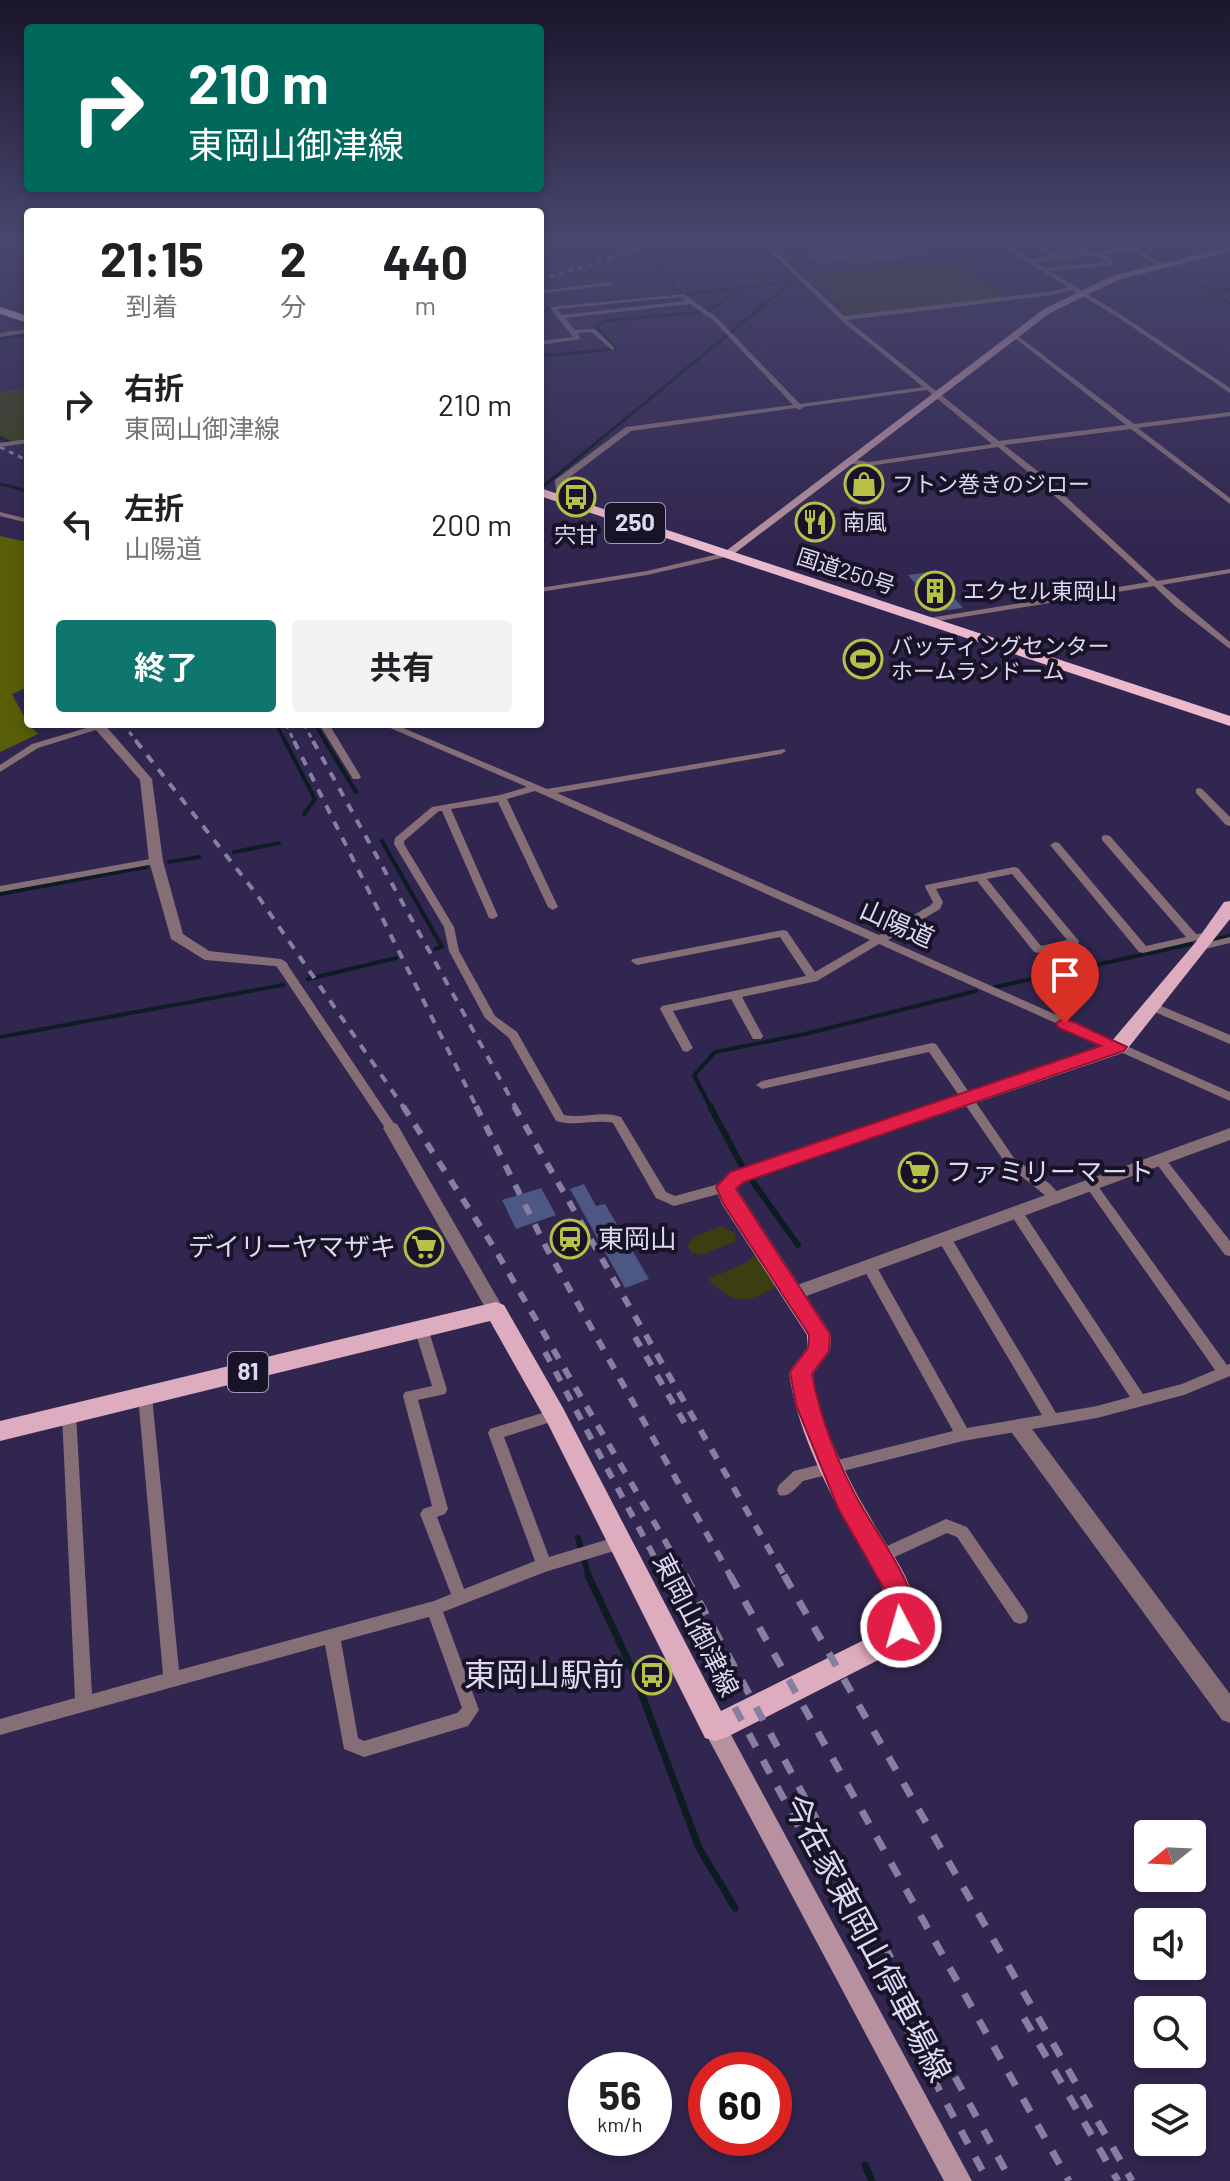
<!DOCTYPE html>
<html lang="ja">
<meta charset="utf-8">
<style>
:root{--surface:#fff;--page:#f2f2f2;--text:#202124;--muted:#757577;--accent:#0f766e}
body{margin:0;font-family:Barlow,"Noto Sans JP",sans-serif;background:var(--page);color:var(--text);height:100vh;display:flex;flex-direction:column;font-size:30px;white-space:nowrap}
*{box-sizing:border-box;margin:0}
p{font-size:26px;color:var(--muted)}
.icon{flex:none;width:44px;height:44px;fill:none;stroke:currentColor;stroke-width:2;stroke-linecap:round;stroke-linejoin:round}
.map{position:relative;flex:1;overflow:hidden}
.panel{position:absolute;left:24px;top:208px;width:520px;height:520px;display:flex;flex-direction:column;background:var(--surface);border-radius:8px;box-shadow:0 4px 12px #0003}
.panel>*{flex:none}
.hud{position:absolute;left:24px;top:24px;width:520px;height:168px;border-radius:8px;box-shadow:0 4px 12px #0003;background:#00695c;color:#fff;overflow:hidden}
.needle{width:52px;rotate:252deg}
.fabs{position:absolute;left:1134px;top:1820px;display:grid;gap:16px}
.fabs a{display:grid;place-items:center;width:72px;height:72px;border-radius:8px;background:var(--surface);box-shadow:0 4px 12px #0003;font-size:40px}
.speed{position:absolute;left:568px;top:2052px;display:flex;gap:16px;font-size:40px;font-weight:700;text-align:center}
.speed>*{display:grid;place-content:center;width:104px;height:104px;border-radius:50%;background:var(--surface);box-shadow:0 4px 12px #0003;line-height:1}
.speed small{font-size:20px;font-weight:400}
.speed .limit{border:12px solid #d22;background:#fff;color:#111}
.pin{position:absolute;display:grid;place-items:center;width:68px;height:68px;color:#fff;margin:-82px -34px;border-radius:50% 50% 50% 0;rotate:-45deg;box-shadow:0 0 8px #0007}
.pin .icon{rotate:45deg}
.me{position:absolute;width:88px;margin:-44px;rotate:354deg;stroke-linejoin:round;filter:drop-shadow(0 0 6px #0008)}
.turn{display:flex;align-items:center;gap:28px;height:168px;padding:0 32px;font-size:36px}
.turn .icon{width:104px;height:104px;stroke-width:2.5}
.turn b{display:block;font-size:56px;line-height:68px}
.eta{display:flex;justify-content:space-evenly;align-items:center;height:136px;text-align:center}
.eta b{font-size:48px;font-weight:700;line-height:56px}
.cta{display:flex;gap:16px;margin-top:auto;padding:16px 32px}
.cta a{flex:1;height:92px;border-radius:8px;background:var(--accent);color:#fff;font-size:32px;font-weight:700;line-height:92px;text-align:center}
.cta a+a{background:var(--page);color:var(--text)}
ul{padding:0;list-style:none}
li{display:flex;align-items:center;gap:24px;height:120px;padding:0 32px}
li div{flex:1}
li b{display:block;font-size:30px}
li em{font-style:normal}
.map>svg:first-child{display:block}
.green{fill:#3a3e11}
.forest{fill:#585e07}
.lines{fill:none;stroke-linecap:round;stroke-linejoin:round}
.stream-far3{stroke:#0d1b23;stroke-width:3}
.stream-far2{stroke:#0d1b23;stroke-width:4}
.stream-far1{stroke:#0d1b23;stroke-width:6}
.stream{stroke:#0d1b23;stroke-width:7}
.building{fill:#4d5783}
.minor{fill:#866e77;fill-rule:evenodd}
.tertiary{fill:#866e77;fill-rule:evenodd}
.secondary{fill:#b791a0;fill-rule:evenodd}
.primary{fill:#ddacbf;fill-rule:evenodd}
.trunk{fill:#ebbacd;fill-rule:evenodd}
.rail-far3{stroke:#877fa1;stroke-width:3;stroke-dasharray:5 5;stroke-linecap:butt}
.rail-far2{stroke:#877fa1;stroke-width:4;stroke-dasharray:9 9;stroke-linecap:butt}
.rail-far1{stroke:#877fa1;stroke-width:6;stroke-dasharray:11 11;stroke-linecap:butt}
.rail{stroke:#877fa1;stroke-width:7;stroke-dasharray:15 15;stroke-linecap:butt}
.route{fill:#e11d48;stroke:#92132f;stroke-width:2}
.labels{text-anchor:middle;stroke-width:8;stroke-linejoin:round;paint-order:stroke}
.far-poi-label{font-size:22px;fill:#dcd7f2;stroke:#181326;text-anchor:start}
.far-street-label{font-size:22px;fill:#dcd7f2;stroke:#181326}
.shield{fill:#181326;stroke:#a19cb5;stroke-width:2}
.shield-label{font-size:24px;font-weight:bold;fill:#dcd7f2}
.street-label{font-size:26px;fill:#dcd7f2;stroke:#181326}
.poi-label{font-size:26px;fill:#dcd7f2;stroke:#181326;text-anchor:start}
.near-poi-label{font-size:32px;fill:#dcd7f2;stroke:#181326;text-anchor:end}
.near-street-label{font-size:32px;fill:#dcd7f2;stroke:#181326}
</style>
<div class="map">
<svg width="1230" height="2181" viewBox="0 0 1230 2181">
<rect width="100%" height="100%" fill="#31264f"/>
<!-- green -->
<path class="green" d="M953 259 1005 297 851 315 806 275Z
M28 388V440L14 442 0 435V392Z
M733 1219 742 1222 778 1277 774 1288C743 1305 733 1304 708 1279L748 1262 755 1254 742 1226 730 1220Z
M722 1226 735 1233 736 1241 702 1255 691 1252 688 1246 693 1237Z"/>
<!-- forest -->
<path class="forest" d="M0 536 28 542V687L12 694 28 724 38 734 0 752Z"/>
<g class="lines">
<!-- stream-far3 -->
<path class="stream-far3" d="M752 238 794 274
M987 238 1005 250
M1125 238 1157 258
M640 249 670 279 679 295
M1173 267 1230 303
M0 275 28 272
M1213 292 1230 289
M679 295 792 281
M540 311 558 308
M708 311 741 290
M0 338 28 335
M540 356 616 349 596 326 604 321 702 312
M0 438 14 444
M0 484 28 491
M540 489 803 273 791 262
M276 724 286 743
M315 724 326 743"/>
<!-- stream-far2 -->
<path class="stream-far2" d="M285 741 315 799 304 814
M325 741 356 792
M382 841 442 947 435 949
M234 852 279 843
M169 862 199 857
M0 894 146 867
M1214 939 1230 936
M308 979 396 958
M995 987 1191 944
M0 1037 283 985
M711 1108 694 1075 715 1052 805 1034 976 991"/>
<!-- stream-far1 -->
<path class="stream-far1" d="M710 1106 744 1170
M753 1182 798 1245
M578 1538 589 1577"/>
<!-- stream -->
<path class="stream" d="M588 1575 633 1671 699 1848 735 1908
M865 2165 872 2181"/>
</g>
<!-- building -->
<path class="building" d="M847 238H908L927 251 906 254 911 258 848 264 845 261 818 264 806 254 831 251 819 241Z
M931 572 963 608 939 611 908 575Z
M584 1184 596 1206 605 1204 649 1279 625 1288 570 1189Z
M541 1188 556 1215 516 1229 502 1200Z"/>
<g class="lines">
<!-- minor -->
<path class="minor" d="M589 238H608L540 246V242Z
M619 238H625L632 248H628Z
M756 238H762L844 316 1053 291 1068 287 989 238H996L1030 259 1052 257 1025 238H1031L1059 256 1085 253 1063 238H1069L1092 252 1118 249 1100 238H1107L1125 248H1137L1161 263V265H1157L1134 251 1104 254 1115 262 1113 265 1050 271 1120 314 1230 388V393L1116 316 1072 290 1054 295 847 320 999 441 1126 425 1012 336 1011 335 1014 333 1134 424 1230 412V416L1138 428 1230 498V504L1131 429 1004 445 1040 473 1157 581 1230 569V573L1162 585 1230 642V649L1176 607 1154 586 926 623 925 621 929 618 1149 582 1034 477 998 447 869 466 846 463V459H849L869 462 992 444 927 390 803 407 800 410 796 408 631 431 562 483 564 498 557 500 555 480 626 427 793 405 713 320 690 304 565 318 575 330 595 329 614 347V349L612 350 591 332 578 333 580 339 540 345V341L573 337 551 309V307L684 294 717 318 800 404 923 387 842 321ZM1097 255 1107 262 1045 268 1035 262ZM681 297 686 301 562 315 557 309Z
M610 282 612 285 544 293 541 291Z
M28 329V333L0 337V333Z
M28 439V443L0 447V443Z
M0 512 28 519V523L0 516Z
M727 552H730V556L647 575 540 592V588L647 571Z
M100 724H115L38 748 0 772V765L32 744Z
M319 724H329L361 777 359 779H353Z
M381 724H394L547 789 784 749 786 751 781 754 557 793 879 935 931 905 933 902 925 887 926 885 1014 867 1018 868 1078 940 1079 942 1078 944 1038 953 1034 952 977 881 936 889 943 902 940 909 888 940 1230 1092V1101L879 944 817 981 742 997 763 1036 761 1039H753L731 999 673 1011 693 1048 687 1052 683 1051 660 1009 662 1006 806 976 780 937 637 965 631 961 633 959 783 930 787 931 815 972 870 940 535 791 507 799 558 907 553 910 548 907 498 802 451 809 498 916 493 919 489 918 442 811H439L404 841V844L454 927 459 951 495 1016 517 1032 564 1115C585 1119 600 1110 621 1117L666 1192 675 1196 726 1182 730 1184 732 1187 730 1190 726 1192 674 1206 656 1198 613 1123C593 1119 575 1127 556 1121L509 1038 485 1018 449 951 444 927 394 844 395 838 432 807 500 795 527 787ZM1012 874 1067 940 1041 946 987 879Z
M1199 788 1202 789 1230 817V826L1226 825 1196 793V789Z
M1106 835 1110 836 1196 934 1211 933 1212 935 1211 937 1143 953 1139 952 1050 845 1055 842 1059 843 1146 946 1186 937 1102 840V836Z
M156 858 161 861 160 863 0 892V886Z
M1230 937V943L1201 950 1196 947 1197 945Z
M281 960 285 961 395 1125 397 1128 395 1131H387L275 964Z
M1154 1003 1230 1035V1044L1150 1010 1148 1007 1150 1004Z
M932 1043 936 1044 1014 1158 1050 1184 1062 1197 1061 1200H1051L1006 1164 929 1052 762 1089 756 1085 762 1081Z
M1160 1155 1164 1157 1230 1241V1256L1225 1255 1156 1163 1154 1160 1156 1157Z
M1091 1180 1095 1182 1227 1365 1230 1364V1376L1184 1395 1097 1418 963 1441 803 1481C796 1488 789 1498 779 1495L777 1490 779 1485 794 1471 953 1431 862 1266 864 1262H874L967 1428 1042 1415 937 1238 939 1234H949L1056 1413 1097 1406 1130 1397 1011 1215 1010 1212 1011 1209H1021L1143 1394 1182 1384 1215 1370 1087 1188 1085 1185 1087 1182Z
M422 1326 427 1327 429 1331 447 1390 445 1394 418 1400 448 1509 445 1514 437 1517 464 1589 535 1561 488 1433 490 1429 555 1409 560 1411 562 1415 560 1419 504 1437 549 1557 619 1536 624 1538 627 1543 624 1548 545 1572 443 1612 479 1710 468 1726 364 1757 344 1749 325 1645 0 1735V1719L75 1698 62 1414 64 1410 69 1408 74 1410 76 1414 92 1694 163 1674 138 1396 140 1392 145 1390 150 1392 152 1396 179 1670 434 1601 451 1594 420 1514 423 1509 432 1506 403 1396 405 1392 432 1386 415 1331 417 1327ZM429 1617 462 1708 457 1713 364 1741 358 1738 341 1641Z
M946 1519 967 1527 1026 1612 1028 1617 1026 1622 1020 1624 1014 1622 957 1537 947 1533 884 1562 879 1564 874 1562 871 1557 874 1552Z"/>
<!-- tertiary -->
<path class="tertiary" d="M96 724H104L152 779 163 861 183 934 209 951 281 959 288 964 286 967 205 960 171 939 149 861 140 780 96 730Z
M391 1122 397 1124 502 1306 505 1311 502 1316 496 1318 490 1316 383 1128Z
M1230 1128V1140L801 1298 795 1300 789 1298 786 1293 789 1288Z
M1019 1419 1026 1421 1230 1694V1723L1222 1720 1012 1433 1009 1427 1012 1421Z"/>
<!-- secondary -->
<path class="secondary" d="M1230 247V251L1118 280 1050 313 731 556 722 554 1044 309 1112 276Z
M715 1717 723 1720 972 2181H944L707 1736 704 1728 707 1720Z"/>
<!-- primary -->
<path class="primary" d="M1230 901V919L1125 1052 744 1182 737 1189 831 1334 830 1351 813 1374C820 1423 845 1475 870 1517 886 1547 913 1576 915 1611 917 1626 907 1639 898 1650L725 1738 715 1741 705 1738 547 1422 490 1321 0 1441V1421L496 1302 504 1305 563 1408 721 1711 880 1632 889 1614C886 1582 865 1557 850 1530 824 1482 796 1426 789 1372L807 1348V1335L722 1204 715 1187 730 1172 1111 1042 1195 943 1224 902Z"/>
<!-- trunk -->
<path class="trunk" d="M0 307 28 316V323L0 314Z
M540 488 1230 716V726L540 496Z"/>
<!-- rail-far3 -->
<path class="rail-far3" d="M540 280 675 238
M0 447 28 461
M123 724 138 743
M286 724 295 743
M304 724 314 743"/>
<!-- rail-far2 -->
<path class="rail-far2" d="M136 741 255 892 404 1108
M294 741 477 1108
M313 741 516 1108"/>
<!-- rail-far1 -->
<path class="rail-far1" d="M403 1106 493 1246 686 1577
M476 1106 546 1247 731 1577
M514 1106 785 1577
M635 1337 685 1424
M545 1352 665 1577"/>
<!-- rail -->
<path class="rail" d="M664 1575 988 2181
M685 1575 1011 2181
M730 1575 1069 2181
M784 1575 1132 2181
M1024 2018 1118 2181"/>
</g>
<!-- sky -->
<linearGradient id="sky" x2="0" y2="1"><stop stop-color="#1b152b"/><stop offset="0.44" stop-color="#48476e"/><stop offset="1" stop-color="#48476e" stop-opacity="0"/></linearGradient>
<rect width="1230" height="543" fill="url(#sky)"/>
<!-- route -->
<path class="route" d="M1065 1018 1127 1047 1124 1051 744 1182 736 1189 830 1334 829 1351 812 1374C820 1418 839 1467 862 1507 877 1533 897 1559 908 1587 915 1602 916 1620 910 1635L901 1638 892 1635 886 1592 838 1508 796 1405 790 1372 808 1348 809 1335 723 1203 716 1187 730 1172 1101 1046 1059 1028 1056 1023Z"/>
<!-- icons -->
<defs>
<symbol id="shop-ring" viewBox="-11 -11 22 22"><circle r="9.5" fill="#181326" stroke="#b7c148" stroke-width="1.5"/><path d="M-5-2.5h2.3a2.7 3.5 0 0 1 5.4 0H5L5.5 6h-11ZM-1.5-2.5h3a1.5 2.3 0 0 0-3 0Z" fill="#b7c148"/></symbol>
<symbol id="bus-ring" viewBox="-11 -11 22 22"><circle r="9.5" fill="#181326" stroke="#b7c148" stroke-width="1.5"/><path d="M-5-6H5V4H4V6H2V4H-2V6H-4V4H-5ZM-3.5-4V0h7V-4ZM-3.5 1.2v1.5H-2V1.2ZM2 1.2v1.5H3.5V1.2Z" fill="#b7c148"/></symbol>
<symbol id="restaurant-ring" viewBox="-11 -11 22 22"><circle r="9.5" fill="#181326" stroke="#b7c148" stroke-width="1.5"/><path d="M-5-6h1v4h1v-4h1v4h1v-4h1v5L-1.5 .5V6h-2V.5L-5-1ZM5-6V6H3V1.5H1.5Q1.5-4 5-6Z" fill="#b7c148"/></symbol>
<symbol id="building-ring" viewBox="-11 -11 22 22"><circle r="9.5" fill="#181326" stroke="#b7c148" stroke-width="1.5"/><path d="M-4-6H4V6H1V3H-1V6H-4ZM-2.5-4.3h1.7v1.8h-1.7ZM.8-4.3h1.7v1.8H.8ZM-2.5-1h1.7V.8h-1.7ZM.8-1h1.7V.8H.8Z" fill="#b7c148"/></symbol>
<symbol id="stadium-ring" viewBox="-11 -11 22 22"><circle r="9.5" fill="#181326" stroke="#b7c148" stroke-width="1.5"/><path d="M0-5a6.5 5 0 1 0 0 10a6.5 5 0 1 0 0-10ZM-3.5-1.8h7v3.6h-7Z" fill="#b7c148"/></symbol>
<symbol id="supermarket-ring" viewBox="-11 -11 22 22"><circle r="9.5" fill="#181326" stroke="#b7c148" stroke-width="1.5"/><path d="M-6-5.5h2.5l.6 2H6L4.5 2H-2.5L-4.4-4H-6ZM-1.5 3.2a1.3 1.3 0 1 0 .1 0ZM3 3.2a1.3 1.3 0 1 0 .1 0Z" fill="#b7c148"/></symbol>
<symbol id="station-ring" viewBox="-11 -11 22 22"><circle r="9.5" fill="#181326" stroke="#b7c148" stroke-width="1.5"/><path d="M-3-6H3Q5-6 5-4V2Q5 4 3 4L4.5 6H3L1.5 4h-3L-3 6H-4.5L-3 4Q-5 4-5 2V-4Q-5-6-3-6ZM-3.5-4v3h7v-3ZM-3.5 1v1.5H-2V1ZM2 1v1.5H3.5V1Z" fill="#b7c148"/></symbol>
</defs>
<g fill-rule="evenodd">
<use href="#shop-ring" x="842" y="462" width="44" height="44"/>
<use href="#bus-ring" x="554" y="475" width="44" height="44"/>
<use href="#restaurant-ring" x="793" y="500" width="44" height="44"/>
<use href="#building-ring" x="913" y="569" width="44" height="44"/>
<use href="#stadium-ring" x="841" y="637" width="44" height="44"/>
<use href="#supermarket-ring" x="896" y="1150" width="44" height="44"/>
<use href="#station-ring" x="548" y="1217" width="44" height="44"/>
<use href="#supermarket-ring" x="402" y="1225" width="44" height="44"/>
<use href="#bus-ring" x="630" y="1653" width="44" height="44"/>
</g>
<g class="labels">
<!-- far-poi labels -->
<g class="far-poi-label">
<text x="892" y="492">フトン巻きのジロー</text>
<text x="843" y="530">南風</text>
<text x="576" y="543" text-anchor="middle">宍甘</text>
<text x="963" y="599">エクセル東岡山</text>
<text x="891" y="654">バッティングセンター<tspan x="891" dy="25">ホームランドーム</tspan></text>
</g>
<!-- far-street labels -->
<g class="far-street-label">
<text transform="translate(846 571) rotate(18)" y="8">国道250号</text>
</g>
<!-- shield labels -->
<g class="shield">
<rect x="605" y="503" width="60" height="40" rx="6"/>
<rect x="228" y="1352" width="40" height="40" rx="6"/>
</g>
<g class="shield-label">
<text x="635" y="531">250</text>
<text x="248" y="1380">81</text>
</g>
<!-- street labels -->
<g class="street-label">
<text transform="translate(897 924) rotate(24)" y="9">山陽道</text>
<text transform="translate(696 1625) rotate(63)" y="9">東岡山御津線</text>
</g>
<!-- poi labels -->
<g class="poi-label">
<text x="946" y="1181">ファミリーマート</text>
<text x="598" y="1248">東岡山</text>
<text x="396" y="1256" text-anchor="end">デイリーヤマザキ</text>
</g>
<!-- near-poi labels -->
<g class="near-poi-label">
<text x="624" y="1686">東岡山駅前</text>
</g>
<!-- near-street labels -->
<g class="near-street-label">
<text transform="translate(867 1938) rotate(62)" y="11">今在家東岡山停車場線</text>
</g>
</g>
</svg>
<div class="fabs">
<a><svg class="needle" viewBox="-14 -14 28 28"><path d="M0-13l5 13h-10z" fill="#e53935"/><path d="M0 13l5-13h-10z" fill="#757577"/></svg></a>
<a><svg class="icon" aria-label="sound" viewBox="0 0 24 24"><path d="M4 9h4l5-4v14l-5-4H4zM17 9q2 3 0 6"/></svg></a>
<a><svg class="icon" aria-label="search" viewBox="0 0 24 24"><circle cx="10" cy="10" r="6"/><path d="M15 15l6 6"/></svg></a>
<a><svg class="icon" aria-label="layers" viewBox="0 0 24 24"><path d="M12 4l9 5-9 5-9-5zM3 14l9 5 9-5"/></svg></a>
</div>
<div class="speed"><div>56<small>km/h</small></div><div class="limit">60</div></div>
<div class="pin" style="left:1065px;top:1023px;background:#d93025"><svg class="icon" aria-label="arrive" viewBox="0 0 24 24"><path d="M6 21V4h12l-3 4 3 4H6"/></svg></div>
<svg class="me" style="left:901px;top:1627px" viewBox="-20 -20 40 40"><circle r="17" fill="#e11d48" stroke="#fff" stroke-width="3"/><path d="M0-11L8 9 0 5-8 9z" fill="#fff"/></svg>
<div class="hud">
<div class="turn"><svg class="icon" aria-label="right" viewBox="0 0 24 24"><path d="M7 20v-9h11M14 6l5 5-5 5"/></svg><div><b>210 m</b>東岡山御津線</div></div>
</div>
<section class="panel">
<div class="eta">
<div><b>21:15</b><p>到着</p></div>
<div><b>2</b><p>分</p></div>
<div><b>440</b><p>m</p></div>
</div>
<ul>
<li><svg class="icon" aria-label="right" viewBox="0 0 24 24"><path d="M7 20v-9h11M14 6l5 5-5 5"/></svg><div><b>右折</b><p>東岡山御津線</p></div><em>210 m</em></li>
<li><svg class="icon" aria-label="left" viewBox="0 0 24 24"><path d="M17 20v-9H6M10 6l-5 5 5 5"/></svg><div><b>左折</b><p>山陽道</p></div><em>200 m</em></li>
</ul>
<div class="cta"><a>終了</a><a>共有</a></div>
</section>
</div>
